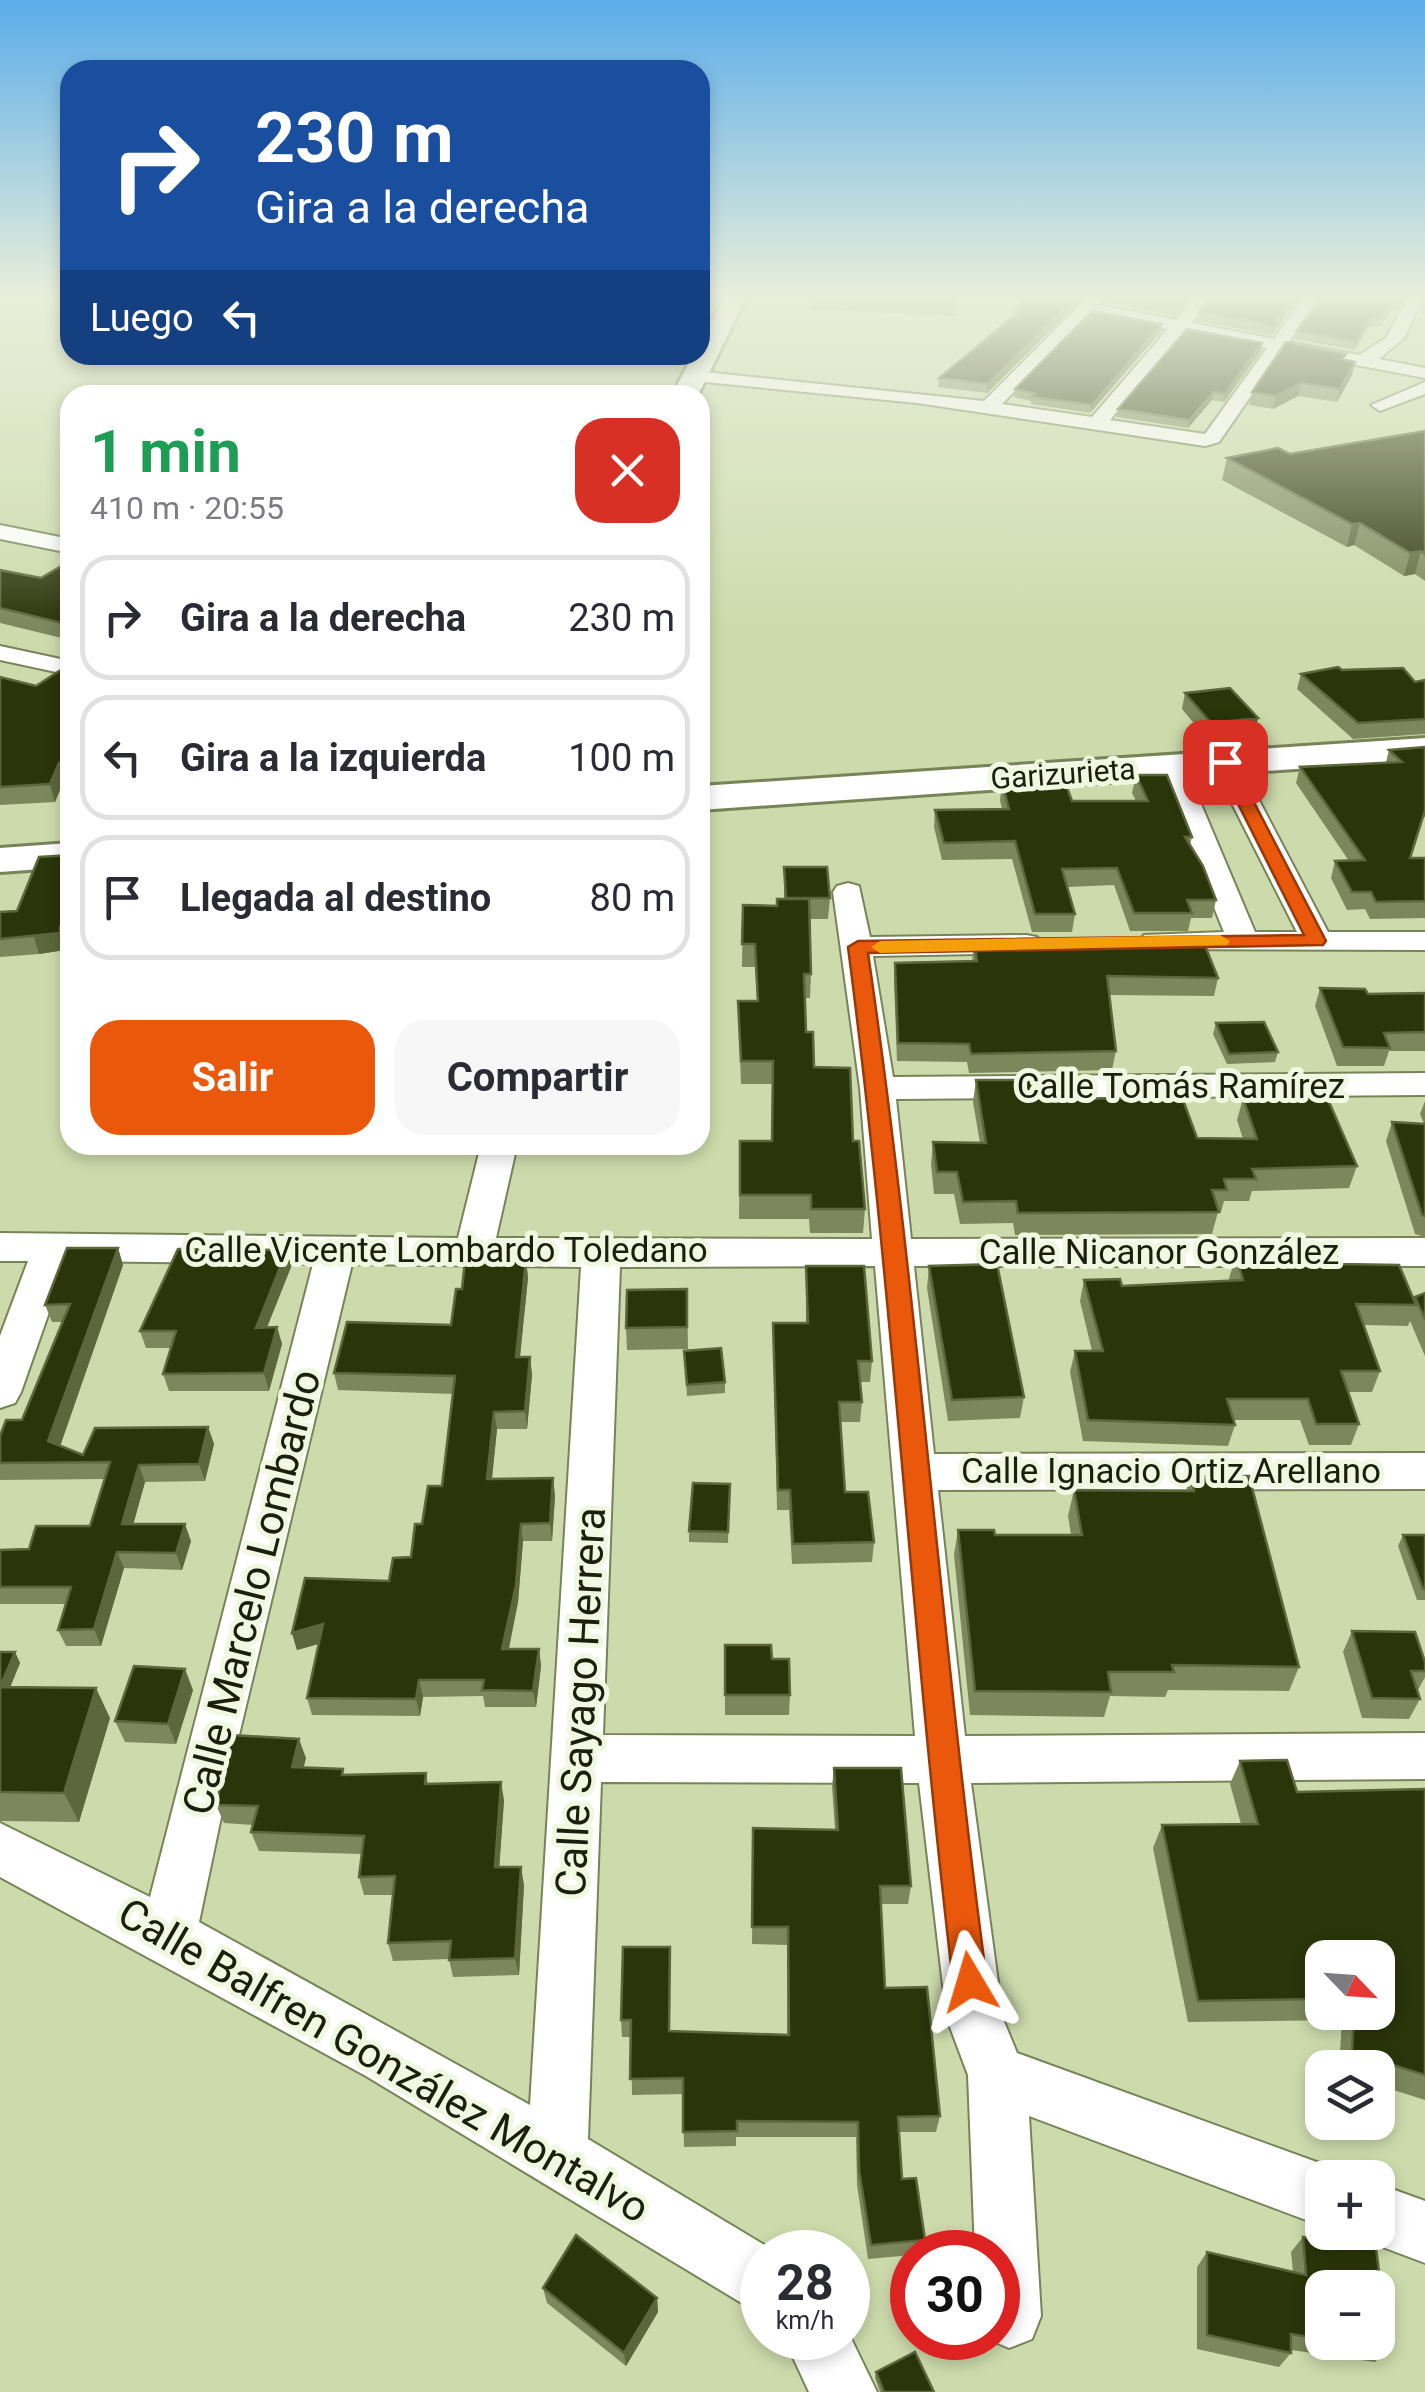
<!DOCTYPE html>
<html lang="es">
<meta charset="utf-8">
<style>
:root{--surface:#fff;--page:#f7f7f7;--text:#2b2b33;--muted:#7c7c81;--line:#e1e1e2;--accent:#ea580c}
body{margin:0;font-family:Roboto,sans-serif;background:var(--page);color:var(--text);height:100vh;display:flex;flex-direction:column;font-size:38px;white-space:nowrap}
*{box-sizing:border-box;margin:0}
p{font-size:32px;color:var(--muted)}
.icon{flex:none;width:55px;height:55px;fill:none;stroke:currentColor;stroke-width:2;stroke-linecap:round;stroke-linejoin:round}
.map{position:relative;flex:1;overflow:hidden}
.panel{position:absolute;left:60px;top:385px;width:650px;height:770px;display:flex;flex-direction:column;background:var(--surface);border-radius:30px;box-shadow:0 5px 15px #0003}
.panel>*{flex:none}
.hud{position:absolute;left:60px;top:60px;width:650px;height:305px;border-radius:30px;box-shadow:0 5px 15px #0003;background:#1a4fa0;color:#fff;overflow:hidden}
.needle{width:65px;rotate:115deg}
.buttons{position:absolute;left:1305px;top:1940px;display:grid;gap:20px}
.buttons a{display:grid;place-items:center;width:90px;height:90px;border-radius:20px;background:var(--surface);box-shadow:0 5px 15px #0003;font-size:50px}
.speed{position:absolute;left:740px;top:2230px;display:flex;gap:20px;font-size:50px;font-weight:700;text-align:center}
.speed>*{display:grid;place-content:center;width:130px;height:130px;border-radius:50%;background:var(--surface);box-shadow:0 5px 15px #0003;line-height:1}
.speed small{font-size:25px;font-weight:400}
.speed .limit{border:15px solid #d22;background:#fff;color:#111}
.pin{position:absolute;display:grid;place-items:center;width:85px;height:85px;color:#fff;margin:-42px;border-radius:20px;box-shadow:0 5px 15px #0006}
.me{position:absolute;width:110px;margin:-55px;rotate:353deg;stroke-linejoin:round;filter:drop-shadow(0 0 8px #0008)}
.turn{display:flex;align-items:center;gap:35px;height:210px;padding:0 30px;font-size:45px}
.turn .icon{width:130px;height:130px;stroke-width:2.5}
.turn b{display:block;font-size:70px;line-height:85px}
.then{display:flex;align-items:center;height:95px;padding:0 30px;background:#0003;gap:20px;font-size:38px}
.round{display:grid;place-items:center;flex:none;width:105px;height:105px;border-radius:30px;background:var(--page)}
.head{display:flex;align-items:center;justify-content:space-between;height:170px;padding:0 30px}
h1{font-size:60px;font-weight:700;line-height:75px;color:#1e9e55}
.button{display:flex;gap:20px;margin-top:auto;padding:20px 30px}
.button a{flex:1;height:115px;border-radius:30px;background:var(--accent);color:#fff;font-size:40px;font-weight:700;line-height:115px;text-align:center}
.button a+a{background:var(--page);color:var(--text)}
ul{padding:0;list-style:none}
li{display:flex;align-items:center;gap:30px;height:125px;margin:0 20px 15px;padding:0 10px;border:5px solid var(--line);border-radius:30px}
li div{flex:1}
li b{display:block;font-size:38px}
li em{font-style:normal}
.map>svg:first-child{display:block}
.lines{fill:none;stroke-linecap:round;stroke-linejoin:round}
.street-casing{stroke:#778458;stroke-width:4}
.secondary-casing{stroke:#778458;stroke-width:6}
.street{fill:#fff;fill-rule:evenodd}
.secondary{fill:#fff;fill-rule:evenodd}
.wall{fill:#7c885b;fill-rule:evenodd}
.shaded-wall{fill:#5c673b}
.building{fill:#2b350a;stroke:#5c673b;stroke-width:2.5}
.route{fill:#ea580c;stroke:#983908;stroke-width:2.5}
.slow{fill:#f59e0b}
.labels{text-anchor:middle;stroke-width:10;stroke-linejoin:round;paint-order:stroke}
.far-street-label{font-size:30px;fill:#1b200e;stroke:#f1f8e1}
.street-label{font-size:35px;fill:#1b200e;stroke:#f1f8e1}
.near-street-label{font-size:42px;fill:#1b200e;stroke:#f1f8e1}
</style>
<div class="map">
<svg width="1425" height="2392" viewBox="0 0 1425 2392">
<rect width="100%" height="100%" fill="#cddbac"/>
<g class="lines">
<defs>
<path id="street" d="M1091 294H1108L1098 305 1176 320 1198 294H1215L1191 323 1274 339 1306 294H1322L1289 342 1359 355 1386 338 1410 294H1425L1404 338 1379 359 1425 368V378L1282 351 1219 442 1205 446 917 403 695 381 686 376 695 371 984 401ZM1090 314 1168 329 1092 417 1002 404ZM1184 332 1267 348 1205 434 1110 420Z
M1425 382V394L1380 411 1371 405Z
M0 525 70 539V553L0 539Z
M0 646 70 661V675L0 660Z
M1225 754 1239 762 1328 932H1425V950L1144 949 1139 942 1144 935 1224 932 1157 766 1171 758 1185 766 1255 932H1297L1211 762Z
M848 883 859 886 870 937 1026 935 1037 937 1042 944 1037 951 1026 953 873 956 893 1077 1425 1073V1095L896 1099 911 1239 1425 1238V1266H914L934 1454 1425 1453V1489L938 1490 965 1736 1425 1733V1779L971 1783 1003 2019 1017 2053 1322 2164 1345 2178H1322V2226L1029 2116 1041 2316 1032 2339 1009 2348 986 2338H998V2252H975L968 2075 947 2019 919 1783 601 1782 588 2139 776 2252H762V2312L740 2302 366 2076 0 1877V1823L150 1897 313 1264 67 1261 21 1392 15 1403 0 1408V1336L28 1261H0V1233L458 1238 481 1145H517L496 1238 872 1239 860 1088 833 892 837 886ZM352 1264 581 1267 530 2105 199 1922 233 1760ZM875 1266 915 1736 603 1735 620 1267Z
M1378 2184 1425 2201V2263L1356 2237 1354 2232H1378Z
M848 2332 877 2392H809L784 2338H848Z"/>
<path id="secondary" d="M726 294H748L698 395H672L693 355H700V342Z
M1425 738V760L700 810V786Z
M70 843V867L0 872V848Z"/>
</defs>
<!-- street casing -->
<use href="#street" class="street-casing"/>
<!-- secondary casing -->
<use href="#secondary" class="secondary-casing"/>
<!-- street -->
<use href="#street" class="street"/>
<!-- secondary -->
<use href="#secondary" class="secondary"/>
</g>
<!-- wall -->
<path class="wall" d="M809 294H959L956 316 809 309Z
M1031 294H1087L987 393 938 387 939 378 1012 318 1013 310Z
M1106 294H1193L1175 316 1105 303Z
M1214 294H1301L1272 335 1198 321 1199 312Z
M1407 294 1397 311 1390 310 1380 327 1369 326 1354 350 1295 339 1297 331Z
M1425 298V314H1420L1422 305Z
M1162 324 1161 331 1090 413 1031 404V401L1014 397 1015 389Z
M1261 351 1224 402 1212 400 1188 428 1117 417 1118 409Z
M1346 354 1344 360 1352 375 1337 402 1298 396 1273 409 1249 405 1252 392Z
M1425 431V581L1415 574 1404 576 1354 545 1347 547 1222 480 1227 458 1290 454Z
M70 561V640L0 623V570L41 578Z
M70 664V780H64L55 802 0 805V677L36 686Z
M1342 670 1415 682 1425 680V734L1353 739 1297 689 1301 674Z
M1185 693 1255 733 1207 739 1182 709Z
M1425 747V817L1423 818 1410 858H1425V918L1370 919 1365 909 1347 910 1331 878 1335 861H1349L1296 783 1300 767 1386 762 1389 750Z
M1136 775 1192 837 1190 845 1216 900 1212 918H1191L1188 931H1130L1114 885 1067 887 1075 914 1072 932H1032L1012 859 942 860 934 827 935 810 1002 809 1000 800 1002 783 1072 801H1136L1132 793Z
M70 855V944L66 945 65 950 39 954 0 957V912L17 911Z
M784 867 830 898 828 919H810L811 974 810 998H805L806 1032 814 1067 853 1141 865 1209 863 1233H810L809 1219H739L740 1141H772L773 1084H741L738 1001H757L755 967H742L743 905 777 906 784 899Z
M974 941 1218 978 1214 996 1109 995 1116 1051 1112 1070 969 1073 967 1062 897 1061 894 981 895 963 972 962Z
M1320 988 1368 994 1425 993V1051H1389L1384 1066H1337L1315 1006Z
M1216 1023 1278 1052 1275 1062 1227 1064 1213 1034Z
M976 1080 1065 1099 1197 1138 1243 1139 1237 1120 1243 1098 1357 1166 1349 1188 1252 1191 1249 1201H1224L1221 1212H1218L1212 1234 1015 1235 1013 1223 960 1224 954 1194H934L931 1164 933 1142 980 1143 973 1102Z
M1425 1101V1237L1415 1234 1386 1141 1392 1122 1424 1124 1420 1114Z
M118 1248 123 1265 60 1446 83 1455 208 1427 214 1444 205 1481 145 1482 133 1524 191 1541 182 1570 124 1568 101 1646H66L58 1630 66 1604H0V1550L29 1549 90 1526 105 1479 0 1480V1436L22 1420 62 1322H52L45 1305Z
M287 1250 291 1267 267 1327H277L282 1344 269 1391H169L163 1374 171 1348H146L140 1331Z
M1236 1257 1340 1264 1414 1300 1415 1297 1425 1293V1356L1410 1321 1408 1326 1364 1325 1380 1371 1372 1392H1348L1359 1424 1351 1445H1309L1300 1420H1233L1235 1425 1228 1446 1083 1441 1070 1372 1075 1351H1092L1080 1301 1084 1280 1122 1286 1230 1281 1229 1278Z
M526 1260 528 1278 520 1357H530L532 1375 527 1429H497L492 1479 553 1478 555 1496 552 1541H523L518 1602 509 1649H539L541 1666 536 1707H485L483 1696 423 1697 420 1716 312 1715 307 1698 319 1644 297 1650 292 1633 389 1581 411 1557 442 1486 453 1394 338 1390 334 1373 451 1325 462 1289Z
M806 1266 872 1361 870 1382H860L862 1402 860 1422H841L845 1492 874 1542 872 1562 792 1564 789 1510H777L773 1323H806Z
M929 1266 1024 1397 1020 1418 948 1421 927 1288Z
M687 1289 688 1349 627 1350 626 1328Z
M684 1351 725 1382V1393L687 1396Z
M1190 1476 1299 1667 1289 1691 1168 1690 1165 1697 1110 1696 1104 1717 970 1715 954 1555 958 1530 995 1535H1071L1068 1516 1074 1490 1186 1491Z
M730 1484 728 1543 689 1542V1531Z
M1403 1535H1425V1600H1417L1398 1546Z
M1352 1631 1425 1662V1677L1418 1690 1420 1699 1409 1719 1362 1718 1343 1652Z
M725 1645 772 1659 790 1695 789 1715H725Z
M0 1652H15L20 1663 10 1687 110 1718 79 1822 0 1821Z
M193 1690 176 1744 125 1742 115 1721Z
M306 1758 303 1767 345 1775 426 1773 428 1784 504 1800 499 1867 524 1885 519 1975 453 1977 449 1959 393 1961 388 1943 393 1895H364L359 1877 362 1854 259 1851 251 1832 253 1825 224 1823 216 1805Z
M1240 1761 1297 1792 1425 1789V2100L1378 2085V2068H1339L1342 2020 1188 2022 1153 1848 1162 1825 1241 1824 1230 1784ZM1322 1958 1378 2012H1322Z
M834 1768 911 1886 908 1904H881L885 1988 940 2116 936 2132H899L902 2179 925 2240 921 2252H912V2255L868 2259 857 2185 856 2137H736V2146L684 2147 683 2094 632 2095 631 2037H622L621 2020 670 1947V2032L787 2035V1945L752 1944 753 1828 835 1830 832 1786Z
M1303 2237 1389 2349 1375 2362 1291 2350V2353L1279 2367 1197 2349V2267L1207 2252 1293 2272 1291 2252ZM1322 2288 1378 2342H1322Z
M543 2288 657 2298 658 2312 626 2366 547 2303Z
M876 2372 934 2392H880L875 2378Z"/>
<!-- shaded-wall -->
<path class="shaded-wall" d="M1080 294H1087L987 393 988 384Z
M1187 294H1193L1175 316 1176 308Z
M1297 294H1301L1272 335 1274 326Z
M1404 294H1407L1397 311 1399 303Z
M1392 302 1390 310 1380 327 1382 319Z
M1372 318 1369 326 1354 350 1356 342Z
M1162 324 1161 331 1090 413 1092 405Z
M1262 343 1261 351 1224 402 1225 394Z
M1355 362 1352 375 1337 402 1340 389Z
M1301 383 1298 396 1273 409 1276 396Z
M1214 392 1212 400 1188 428 1189 420Z
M1360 523 1354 545 1347 547 1352 524Z
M1421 551 1415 574 1404 576 1410 553Z
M1258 718 1255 733 1207 739 1211 723Z
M59 763 64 780 55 802 50 784Z
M60 927 66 945 65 950 39 954 34 937Z
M118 1248 123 1265 56 1458 48 1441Z
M287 1250 291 1267 260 1345 256 1328Z
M526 1260 528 1278 518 1375 516 1357Z
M277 1327 282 1344 269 1391 264 1373Z
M530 1357 532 1375 527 1429 525 1411Z
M494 1412 497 1429 490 1496 487 1479Z
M208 1427 214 1444 205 1481 199 1464Z
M139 1465 145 1482 129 1540 122 1524Z
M553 1478 555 1496 552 1541 550 1523Z
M185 1524 191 1541 182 1570 176 1553Z
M521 1524 523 1541 518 1602 505 1666 502 1649Z
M117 1552 124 1568 101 1646 94 1629Z
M323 1624 328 1641 297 1650 292 1633Z
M539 1649 541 1666 536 1707 533 1691Z
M15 1652 20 1663 5 1700 0 1688Z
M185 1669 193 1690 176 1744 168 1724Z
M419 1680 423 1697 420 1716 416 1699Z
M96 1688 110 1718 79 1822 64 1793Z
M299 1739 306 1758 299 1786 292 1767Z
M501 1782 504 1800 498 1886 495 1867Z
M521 1867 524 1885 519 1975 515 1958Z
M657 2298 658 2312 626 2366 624 2353Z"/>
<!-- building -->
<path class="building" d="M1031 294H1080L988 384 939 378 1021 310H1013Z
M1107 294H1187L1176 308Z
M1214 294H1297L1274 326 1199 312Z
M1323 294H1404L1399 303 1392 302 1382 319 1372 318 1356 342 1297 331Z
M1092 311 1162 324 1092 405 1032 397 1035 394 1015 389Z
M1187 329 1262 343 1225 394 1214 392 1189 420 1118 409Z
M1286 342 1346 354 1342 359 1355 362 1340 389 1301 383 1276 396 1252 392Z
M1425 431V554L1421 551 1410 553 1360 523 1352 524 1227 458 1278 448 1290 454Z
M70 561V625L0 608V570L41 578Z
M70 664V762L59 763 50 784 0 787V677L36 686Z
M1338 667 1342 670 1403 668 1415 682 1425 680V719L1358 723 1301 674Z
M1230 688 1258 718 1211 723 1185 693Z
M1425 747V810L1410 858H1425V901L1376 902 1371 892H1352L1335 861 1365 860 1300 767 1402 762 1389 750Z
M1136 775H1167L1192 837H1185L1203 866 1216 900H1187L1192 913H1134L1117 868 1062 869 1075 914H1035L1015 841 944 843 935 810 1009 809 1002 783 1065 782 1072 801H1148Z
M70 855V926L60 927V933L0 939V912L17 911 39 857Z
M784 867H827L830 898H786Z
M777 899H809L811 974H804L806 1032H813L814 1067 850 1068 853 1141H859L865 1209H811V1195H740V1141H772L773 1061H741L738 1001H758L755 944H742L743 905 777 906Z
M1202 938 1218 978 1107 976 1116 1051 971 1054 969 1044 898 1043 895 963 977 961 974 941Z
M1320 988 1365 989 1368 994 1425 993V1032L1384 1033 1390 1048 1343 1047Z
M1264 1022 1278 1052 1229 1054 1216 1023Z
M976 1080H1064L1065 1099 1182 1097 1197 1138 1257 1139 1243 1098 1326 1095 1357 1166 1252 1169 1256 1179H1224L1227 1190H1212L1219 1212 1018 1213 1016 1201 963 1202 957 1172H937L933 1142 986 1143Z
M1392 1122 1425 1124V1216L1422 1215Z
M67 1248H118L48 1441 83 1455 95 1428 208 1427 199 1464 139 1465 122 1524H185L176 1553 117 1552 94 1629 58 1630 71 1587H0V1550L29 1549 36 1526H90L110 1462 0 1463V1436L6 1420H22L70 1304 45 1305Z
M178 1249 287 1250 256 1328 277 1327 264 1373 163 1374 176 1331H140Z
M1337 1256 1340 1264 1399 1265 1416 1305 1356 1304 1380 1371H1341L1359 1424H1316L1308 1399H1227L1235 1425 1088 1420 1075 1351H1103L1084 1280 1120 1279 1122 1286 1243 1280 1236 1257Z
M526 1260 516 1357H530L525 1411 494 1412 487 1479 553 1478 550 1523 521 1524 516 1585 502 1649H539L533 1691 482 1690 484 1680H419L416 1699 307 1698 323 1624 292 1633 305 1578 389 1581 393 1558 411 1557 415 1524H422L428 1486H442L455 1376 334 1373 347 1322 451 1325 456 1289H462L465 1261Z
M997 1264 1024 1397 952 1400 929 1266Z
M806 1266H864L872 1361H858L862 1402H839L845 1492H868L874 1542 793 1544 790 1490H778L773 1323H808Z
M687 1289V1327L626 1328 627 1290Z
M1425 1293V1319L1415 1297Z
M721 1348 725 1382 687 1385 684 1351Z
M1190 1476H1249L1299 1667 1172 1665 1174 1672H1108L1111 1692 975 1691 958 1530H994L995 1535H1082L1074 1490 1194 1491Z
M693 1483 730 1484 728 1532 689 1531Z
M1403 1535H1425V1589H1423Z
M1352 1631 1415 1632 1425 1662V1671H1411L1420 1699 1372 1698Z
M725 1645H771L772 1659H789L790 1695H725Z
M0 1652H15L0 1687Z
M134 1666 185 1669 168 1724 115 1721Z
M0 1687 96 1688 64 1793 0 1792Z
M231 1735 299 1739 292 1767 343 1769 342 1775 426 1773 425 1784 501 1782 495 1867H521L515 1958 449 1960 451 1941 388 1943 395 1876 359 1877 364 1836 251 1832 258 1806 216 1805Z
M1287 1760 1297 1792 1425 1789V2075L1352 2052 1354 2012H1378V1958H1322V1999L1198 2001 1162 1825 1258 1824 1240 1761Z
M834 1768H901L911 1886H880L885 1988 927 1987 940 2116 898 2117 902 2179 916 2178 925 2240 871 2245 859 2170 858 2122 737 2121V2131L683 2132V2078L630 2079 631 2020H621L623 1947H670L669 2031 789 2035 788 1927H752L753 1828 838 1830Z
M576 2235 657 2298 624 2353 543 2288Z
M1303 2237 1376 2248 1389 2349 1346 2342H1378V2288H1322V2339L1291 2334V2353L1207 2335V2252L1306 2275Z
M915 2352 934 2392H884L876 2372Z"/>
<!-- sky -->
<linearGradient id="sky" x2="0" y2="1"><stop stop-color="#5badea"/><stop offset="0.47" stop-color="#e8efda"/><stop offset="1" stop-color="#e8efda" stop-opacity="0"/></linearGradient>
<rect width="1425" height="629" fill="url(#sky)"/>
<!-- route -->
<path class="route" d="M1225 757 1233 762 1326 941 1323 945 868 953C918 1295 941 1640 987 1982L982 1994 970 1999 958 1994 953 1982C912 1638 893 1291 848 947L858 941 1304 935 1217 762Z"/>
<!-- slow -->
<path class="slow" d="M1220 935 1230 941 1227 945 880 953 871 947 880 941Z"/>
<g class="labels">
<!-- far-street labels -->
<g class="far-street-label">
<text transform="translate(1063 774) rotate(-4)" y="10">Garizurieta</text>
</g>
<!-- street labels -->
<g class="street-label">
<text x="1181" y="1098">Calle Tomás Ramírez</text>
<text x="446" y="1262">Calle Vicente Lombardo Toledano</text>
<text x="1159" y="1264">Calle Nicanor González</text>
<text x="1171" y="1483">Calle Ignacio Ortiz Arellano</text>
</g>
<!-- near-street labels -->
<g class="near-street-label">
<text transform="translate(251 1592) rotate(-76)" y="15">Calle Marcelo Lombardo</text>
<text transform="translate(580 1702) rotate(-87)" y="15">Calle Sayago Herrera</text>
<text transform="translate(384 2060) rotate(30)" y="15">Calle Balfren González Montalvo</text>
</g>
</g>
</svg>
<div class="buttons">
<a><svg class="needle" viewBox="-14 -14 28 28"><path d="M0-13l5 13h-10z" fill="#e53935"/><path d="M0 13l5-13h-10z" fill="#7c7c81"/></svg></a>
<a><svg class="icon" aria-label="layers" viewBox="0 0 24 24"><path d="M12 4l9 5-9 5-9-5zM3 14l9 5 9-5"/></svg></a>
<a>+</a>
<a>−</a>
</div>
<div class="speed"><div>28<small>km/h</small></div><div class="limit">30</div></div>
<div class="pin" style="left:1225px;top:762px;background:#d93025"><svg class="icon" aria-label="arrive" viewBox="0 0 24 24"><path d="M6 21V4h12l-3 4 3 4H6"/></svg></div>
<svg class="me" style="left:970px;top:1982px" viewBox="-20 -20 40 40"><path d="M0-17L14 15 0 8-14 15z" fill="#ea580c" stroke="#fff" stroke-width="4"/></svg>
<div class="hud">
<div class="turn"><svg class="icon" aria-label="right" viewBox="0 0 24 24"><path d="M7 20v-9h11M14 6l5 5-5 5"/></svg><div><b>230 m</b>Gira a la derecha</div></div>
<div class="then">Luego<svg class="icon" aria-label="left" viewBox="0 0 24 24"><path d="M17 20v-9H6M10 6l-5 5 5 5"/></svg></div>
</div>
<section class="panel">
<div class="head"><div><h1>1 min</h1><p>410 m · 20:55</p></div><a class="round" style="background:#d93025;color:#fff"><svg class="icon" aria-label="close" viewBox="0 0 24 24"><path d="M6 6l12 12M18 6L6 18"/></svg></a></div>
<ul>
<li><svg class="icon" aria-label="right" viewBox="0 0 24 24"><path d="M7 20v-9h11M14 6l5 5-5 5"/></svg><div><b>Gira a la derecha</b></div><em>230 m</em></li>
<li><svg class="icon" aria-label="left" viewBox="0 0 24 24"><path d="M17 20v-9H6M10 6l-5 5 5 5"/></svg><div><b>Gira a la izquierda</b></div><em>100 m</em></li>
<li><svg class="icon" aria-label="arrive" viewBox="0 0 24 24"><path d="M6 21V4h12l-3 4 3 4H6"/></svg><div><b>Llegada al destino</b></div><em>80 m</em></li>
</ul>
<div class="button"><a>Salir</a><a>Compartir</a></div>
</section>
</div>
